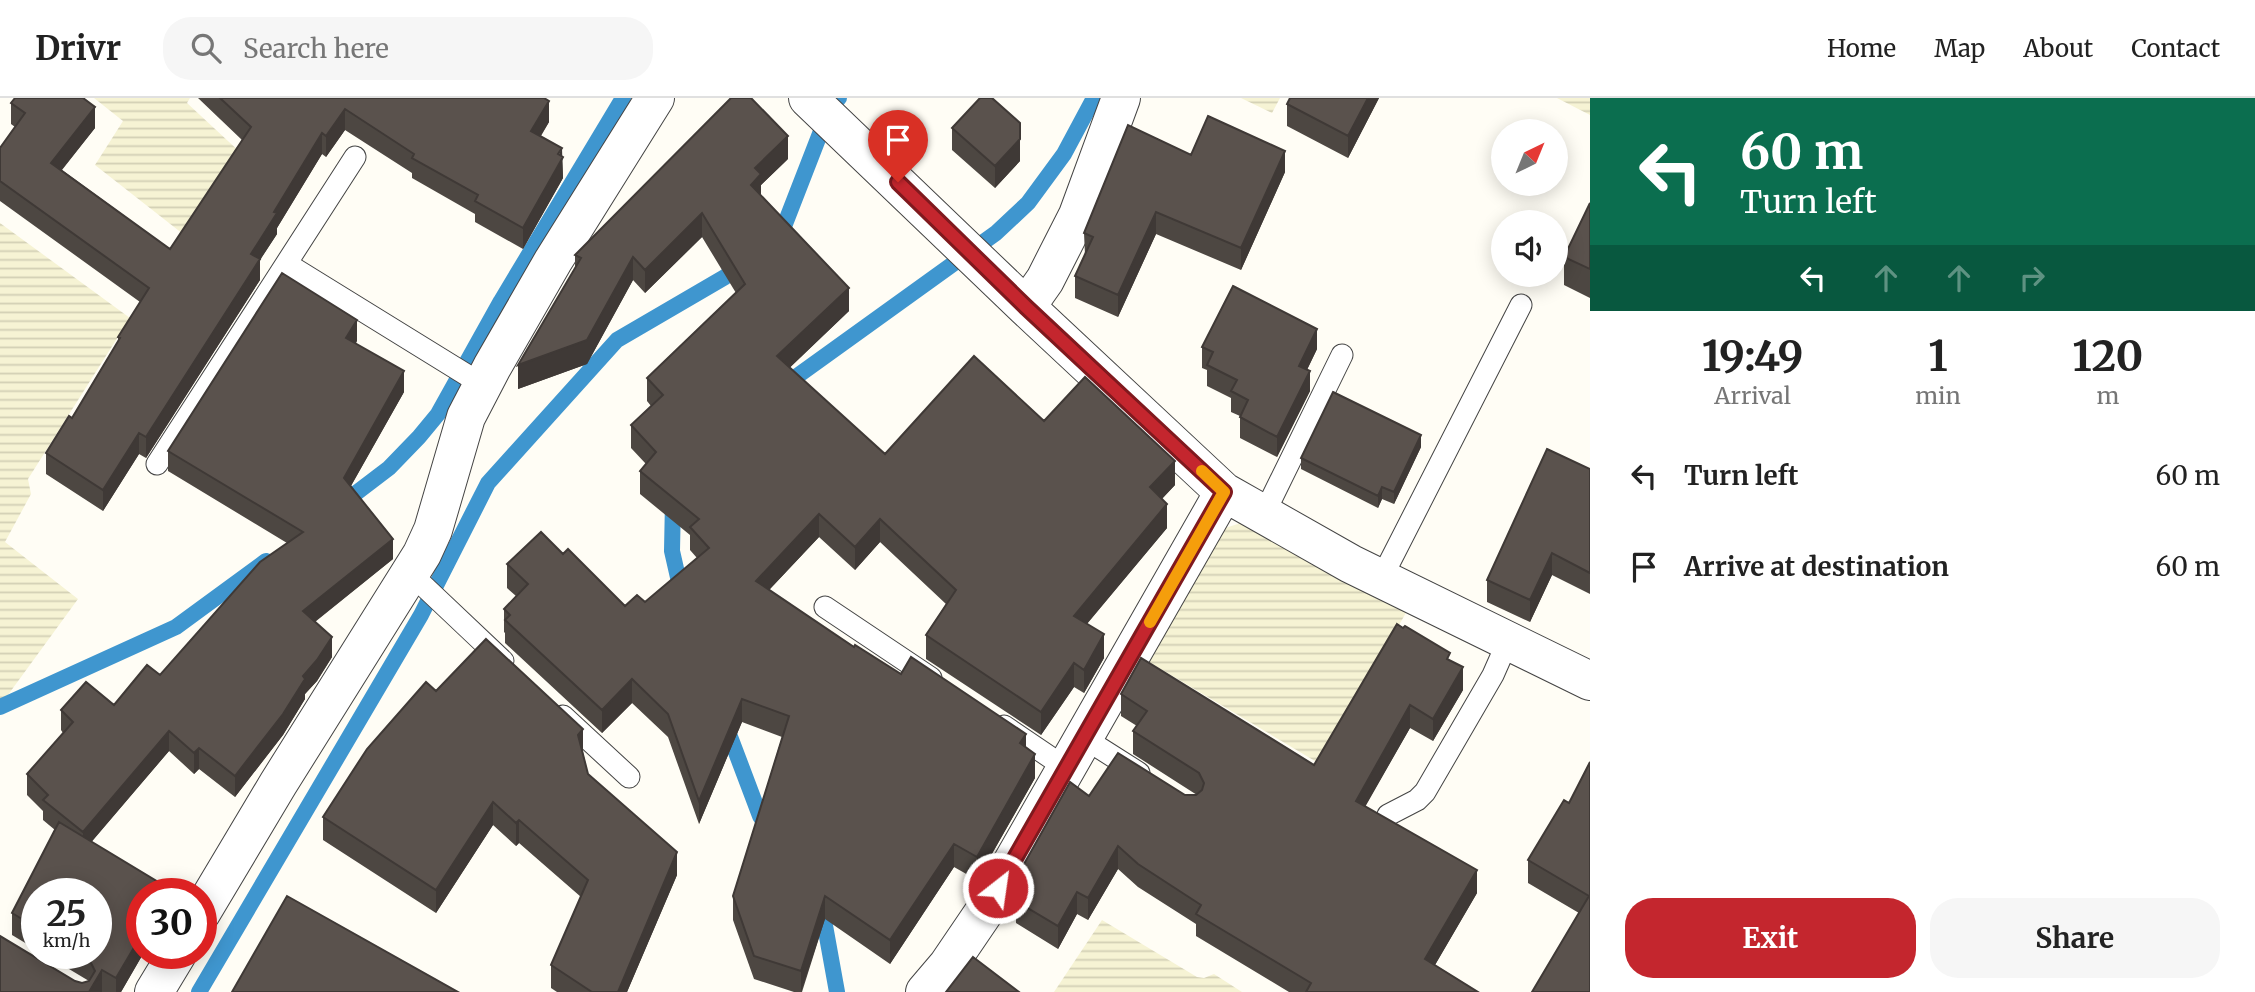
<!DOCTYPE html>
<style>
:root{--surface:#fff;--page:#f6f6f6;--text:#222;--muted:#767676;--line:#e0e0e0;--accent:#c4262e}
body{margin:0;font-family:Merriweather,serif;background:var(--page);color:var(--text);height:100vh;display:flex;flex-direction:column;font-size:26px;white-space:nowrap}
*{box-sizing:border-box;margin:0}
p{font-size:23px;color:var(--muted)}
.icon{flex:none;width:38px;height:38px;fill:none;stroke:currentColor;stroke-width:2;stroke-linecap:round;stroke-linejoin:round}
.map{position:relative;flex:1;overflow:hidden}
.drawer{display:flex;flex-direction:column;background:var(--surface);width:665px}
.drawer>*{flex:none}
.guide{background:#0b6e4f;color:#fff;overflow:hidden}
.needle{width:46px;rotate:43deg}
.tools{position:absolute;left:1491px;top:21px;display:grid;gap:14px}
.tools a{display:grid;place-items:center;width:77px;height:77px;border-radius:50%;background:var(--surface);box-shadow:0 4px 18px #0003;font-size:35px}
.speed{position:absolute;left:21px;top:780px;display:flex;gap:14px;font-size:35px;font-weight:700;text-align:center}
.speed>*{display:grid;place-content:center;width:91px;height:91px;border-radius:50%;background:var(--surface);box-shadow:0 4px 18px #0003;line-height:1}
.speed small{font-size:18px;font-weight:400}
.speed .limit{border:10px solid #d22;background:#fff;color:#111}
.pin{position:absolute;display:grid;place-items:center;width:60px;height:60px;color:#fff;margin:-72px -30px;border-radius:50% 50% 50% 0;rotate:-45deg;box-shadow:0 0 7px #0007}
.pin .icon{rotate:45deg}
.me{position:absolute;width:77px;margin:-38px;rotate:30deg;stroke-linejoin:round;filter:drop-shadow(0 0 5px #0008)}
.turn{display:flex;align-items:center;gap:24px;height:147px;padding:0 35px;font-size:32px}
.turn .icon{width:91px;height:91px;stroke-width:2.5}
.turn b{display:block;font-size:49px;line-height:60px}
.lanes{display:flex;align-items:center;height:66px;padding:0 35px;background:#0003;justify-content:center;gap:35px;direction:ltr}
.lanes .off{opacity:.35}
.eta{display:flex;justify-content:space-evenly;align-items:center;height:119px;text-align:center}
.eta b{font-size:42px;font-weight:700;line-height:49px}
.action{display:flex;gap:14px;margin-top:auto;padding:14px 35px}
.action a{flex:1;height:80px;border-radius:28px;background:var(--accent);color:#fff;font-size:28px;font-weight:700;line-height:80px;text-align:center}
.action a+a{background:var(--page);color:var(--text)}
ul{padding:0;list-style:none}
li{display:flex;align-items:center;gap:21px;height:91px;padding:0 35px}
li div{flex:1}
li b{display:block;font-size:26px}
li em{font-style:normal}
header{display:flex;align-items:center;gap:42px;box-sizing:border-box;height:98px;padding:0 35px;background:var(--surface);border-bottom:2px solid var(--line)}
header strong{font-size:33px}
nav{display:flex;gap:38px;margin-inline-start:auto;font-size:24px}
.search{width:490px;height:63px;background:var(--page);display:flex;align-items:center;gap:18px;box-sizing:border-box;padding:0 24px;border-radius:28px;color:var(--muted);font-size:26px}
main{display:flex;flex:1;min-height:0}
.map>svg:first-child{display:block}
.farmland{fill:url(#farmland-rules)}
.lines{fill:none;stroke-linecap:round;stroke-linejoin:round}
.stream{stroke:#3f96cf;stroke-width:16}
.service-casing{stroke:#444;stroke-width:23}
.minor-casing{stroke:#444;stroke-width:40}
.service{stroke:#fff;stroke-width:21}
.minor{stroke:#fff;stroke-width:38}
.wall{fill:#4d4742}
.shaded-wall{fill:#3f3936}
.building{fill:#5a524d;stroke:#3f3936;stroke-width:2}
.route-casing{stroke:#7f191e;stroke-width:18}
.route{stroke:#c4262e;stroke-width:12}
.slow{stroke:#f59e0b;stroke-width:12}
</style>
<header>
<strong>Drivr</strong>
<div class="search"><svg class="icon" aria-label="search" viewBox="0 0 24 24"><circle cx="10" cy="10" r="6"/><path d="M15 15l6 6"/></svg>Search here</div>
<nav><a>Home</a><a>Map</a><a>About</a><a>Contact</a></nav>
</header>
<main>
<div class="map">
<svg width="1590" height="894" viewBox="0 0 1590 894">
<defs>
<pattern id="farmland-rules" width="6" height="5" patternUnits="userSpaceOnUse" patternTransform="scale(1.75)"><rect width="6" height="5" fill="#f6f3d4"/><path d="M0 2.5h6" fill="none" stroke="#d2cfb5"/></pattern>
</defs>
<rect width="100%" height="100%" fill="#fffdf5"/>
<!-- farmland -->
<path class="farmland" d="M94 0H190L187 5 242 56 183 136 95 67 123 23Z
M1241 0H1280L1272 15Z
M1557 0H1590V17Z
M0 125 130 220 28 381 31 396 5 444 78 501 5 601 0 603Z
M1244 424 1407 513 1320 666 1149 564 1222 431Z
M1102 822 1197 879 1204 880 1214 876 1242 894H1054Z"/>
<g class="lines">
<!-- stream -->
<path class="stream" d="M774 138 783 131 830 10 839 0
M782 289 996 135 1028 105 1064 56 1094 0
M673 402 672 453 682 497
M339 408 389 370 419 339 438 316 501 203 623 0
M0 609 176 529 266 463
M726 628 760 718 770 732
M814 805 824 822 837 894
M199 894 421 517 488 385 617 242 725 179 741 166"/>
<defs>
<path id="service" d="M287 166 483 287
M157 366 355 59
M1263 418 1342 257
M410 475 503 563
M1381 481 1521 207
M825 509 931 580
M563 618 629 679
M1004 628 1066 670
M1084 640 1139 675
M1388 717 1417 702 1425 694 1493 577 1508 543"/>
<path id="minor" d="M808 0 1026 209 1224 394 1351 466 1590 583
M1026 209 1045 182 1078 117 1121 0
M201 815 278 686 422 456 433 432 466 319 492 269 553 163 655 0
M154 894 177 856
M925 894 948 867 984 814 1224 394"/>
</defs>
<!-- service casing -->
<use href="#service" class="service-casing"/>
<!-- minor casing -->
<use href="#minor" class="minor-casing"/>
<!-- service -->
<use href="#service" class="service"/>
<!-- minor -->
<use href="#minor" class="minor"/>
</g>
<!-- wall -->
<path class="wall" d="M198 0H544L549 24 541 38 562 58 563 80 523 151 475 124V116L412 80V75L345 32 326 59 322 56 277 130V136L260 162V182L146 360 139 356 103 413 46 376V355L72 320 118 243V239L140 204 0 103V50L15 29 11 26V5L95 30 62 72 170 151 242 42Z
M1379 0 1348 60 1287 28V6Z
M952 30 1020 63 995 90 952 52Z
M1191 57 1285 74 1241 172 1156 136 1118 219 1075 200V178L1085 157 1084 135Z
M788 61 761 87V98L849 213 789 270 885 356 1044 323 1175 387 1162 401 1167 430 1087 526 1104 560 1084 595 1074 589 1041 637 926 561V537L946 506 880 444 855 472 819 439 769 492 854 549 1026 649 1035 680 977 782 954 769 890 866 825 821 802 894H794L754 881 733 822V798L782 639 742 624 699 726 668 639 632 605 602 635 505 545V535L504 534V511L516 498 507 490V466L563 456 625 508 645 504 697 460 690 452V437L640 396V373L646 366 631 350V327L651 308 647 303V280L736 195 702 139 645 195 633 182 587 266 518 291 575 170V157Z
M1590 105V200L1564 187V159Z
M357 243 356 245 404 294 351 388 393 461 315 524 332 559 317 583 305 596V601L283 637 235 699 199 671 194 676 169 653 91 744 168 796 142 856H143L121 894H0L75 883 82 885 89 883 44 856H96L37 796V852L12 837V815L55 732 43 722V713L27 697V676L63 635 61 632V612L114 607 160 577 287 445 168 373V353Z
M1202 249 1317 251 1307 272 1310 293 1277 359 1240 340V318L1231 314V300L1207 288V272L1202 270Z
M1421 349 1394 406 1382 401 1378 410 1301 371V360Z
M1590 371V496L1552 477 1530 524 1487 504V482Z
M1450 562 1463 592 1433 643 1410 630 1365 708 1477 795 1435 867 1478 894H1289L1196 838V826L1138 789 1118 771 1088 822 1077 816 1058 851 1016 825 1015 782 1089 698 1197 697 1133 656V633L1137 628 1121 618V596L1314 667Z
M436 593 583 654 588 676 677 777 627 894H557L551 890V867L581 799 519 745 516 748 493 727 436 815 323 742V719Z
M1590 664V894L1579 815 1528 785V762L1569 705Z"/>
<!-- shaded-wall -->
<path class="shaded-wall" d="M1368 0H1379L1348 60V38Z
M549 3V24L531 53V33Z
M95 9V30L51 85V65Z
M345 11V32L326 59V38Z
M322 35V56L277 130V136L260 162V182L146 360V339L274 114Z
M788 38V61L761 87V100L751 87 755 70Z
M1020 41V63L995 90V68Z
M562 50 563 80 523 151V130Z
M1285 53V74L1241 172V150Z
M1156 114V136L1118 219V197Z
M702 115V139L645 195V172Z
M633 159V182L587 266 518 291V267Z
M849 190V213L777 282V258Z
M357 222V243L346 260V240Z
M1317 231V251L1299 288V268Z
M404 273V294L344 400V380Z
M1310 273V293L1277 359V339Z
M139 335V356L103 413V392Z
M1421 337V349L1394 406V394Z
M1175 363V387L1150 413V389Z
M1382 389V401L1378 410V398Z
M1167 406V430L1074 541V518Z
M819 416V439L756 506V483Z
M880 421V444L855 472V449Z
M393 441V461L303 533V513Z
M1552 455V477L1530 524V502Z
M1104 536V560L1084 595V572Z
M332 539V559L317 583 305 596V601L283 637 235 699V678L303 578Z
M1074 565V589L1041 637V614Z
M1463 569V592L1433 643V621Z
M632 581V605L602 635V612Z
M742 601V624L699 726V703Z
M1410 607V630L1356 725V703Z
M583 631V654L578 660V637Z
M169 633V653L83 754V734Z
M1026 636V659L1020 645Z
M199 650V671L194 676V655Z
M1035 656V680L977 782V759Z
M493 704V727L436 815V792Z
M519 722V745L516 748V725Z
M954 746V769L890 866V842Z
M1118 748V771L1088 822V800Z
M677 754V777L627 894H618Z
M1477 772V795L1425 884V861Z
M1077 794V816L1058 851V828Z
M825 798V821L801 894V873Z
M142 836V856H143L121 894H116V880Z
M102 872V894H89Z"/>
<!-- building -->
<path class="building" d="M15 0H83L95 9 51 65 170 151 251 29 220 0H544L549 3 531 33 562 50 558 56 563 59 523 130 475 103 478 97 412 60 414 56 345 11 326 38 322 35 274 114 277 115 251 156 260 161 146 339 139 335 103 392 46 355 69 318 72 320 120 240 118 239 149 190 0 83V50L25 15 11 5Z
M731 0H751L788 38 755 70 761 76 751 87 849 190 777 258 885 356 974 258 1044 323 1085 279 1175 363 1150 389 1167 406 1074 518 1104 536 1084 572 1074 565 1041 614 926 537 956 492 880 421 855 449 819 416 756 483 854 549 855 547 901 576 911 559 1026 636 1020 645 1035 656 977 759 954 746 890 842 825 798 801 873 754 858 733 798 789 618 742 601 699 703 668 616 632 581 602 612 505 522 510 517 504 511 528 486 507 466 541 434 563 456 568 451 625 508 637 497 645 504 709 450 690 429 699 421 640 373 656 354 631 327 663 297 647 280 745 186 702 115 645 172 633 159 587 242 518 267 581 160 575 157Z
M980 0H992L1020 25V41L995 68 952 30Z
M1290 0H1368L1348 38 1287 6Z
M1208 18 1285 53 1241 150 1156 114 1118 197 1075 178 1093 139 1084 135 1128 27 1191 57Z
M1590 105V171L1564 159Z
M282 175 357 222 346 240 404 273 344 380 393 441 303 513 332 539 317 562 303 578 305 581 283 616 235 678 199 650 194 655 169 633 83 734 43 702 48 697 27 676 73 624 61 612 86 584 114 607 147 567 160 577 260 464 303 434 168 353Z
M1233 188 1317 231 1299 268 1310 273 1277 339 1240 319 1248 302 1231 293 1237 282 1207 267 1213 254 1202 249Z
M1333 294 1421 337 1394 394 1382 389 1378 398 1301 360Z
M1547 351 1590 371V475L1552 455 1530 502 1487 482Z
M1397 526 1403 530 1405 528 1450 555 1447 561 1463 569 1433 621 1410 607 1356 703 1477 772 1425 861 1478 894H1306L1311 885 1196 816 1201 807 1138 766 1118 748 1088 800 1077 794 1058 828 1016 803 1027 789 1015 782 1070 684 1089 698 1118 655 1185 697H1196L1202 692 1204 685 1199 675 1133 633 1147 613 1121 596 1141 560 1314 667Z
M486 541 583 631 578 637 588 676 677 754 618 894H592L551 867 588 782 519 722 516 725 493 704 436 792 323 719 367 651 426 584 436 593Z
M1590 664V894H1532L1589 798 1528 762 1564 702 1569 705Z
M59 724 168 790 165 796H142V836L116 880 102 872 89 894H0V838L75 883 82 885 89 883 95 873 89 861 80 856H96V796H37V830L12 815Z
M287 798 458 894H232Z
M973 859 1019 894H946Z"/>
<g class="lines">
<defs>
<path id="route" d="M898 84 1026 209 1224 394 998 790"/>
</defs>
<!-- route casing -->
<use href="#route" class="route-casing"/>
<!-- route -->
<use href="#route" class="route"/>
<!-- slow -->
<path class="slow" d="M1150 524 1224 394 1202 373"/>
</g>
</svg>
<div class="tools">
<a><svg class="needle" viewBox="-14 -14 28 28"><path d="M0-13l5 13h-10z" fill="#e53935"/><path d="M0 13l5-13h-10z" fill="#767676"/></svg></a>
<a><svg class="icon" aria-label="sound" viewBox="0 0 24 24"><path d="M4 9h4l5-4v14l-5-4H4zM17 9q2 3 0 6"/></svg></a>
</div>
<div class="speed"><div>25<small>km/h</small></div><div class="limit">30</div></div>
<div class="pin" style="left:898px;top:84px;background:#d93025"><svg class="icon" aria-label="arrive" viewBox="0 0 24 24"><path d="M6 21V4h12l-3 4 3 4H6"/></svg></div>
<svg class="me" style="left:998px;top:790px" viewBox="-20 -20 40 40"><circle r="17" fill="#c4262e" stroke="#fff" stroke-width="3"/><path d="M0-11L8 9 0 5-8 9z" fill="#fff"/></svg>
</div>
<section class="drawer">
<div class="guide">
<div class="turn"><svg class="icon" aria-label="left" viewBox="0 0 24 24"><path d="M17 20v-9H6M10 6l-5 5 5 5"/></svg><div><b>60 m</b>Turn left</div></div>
<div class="lanes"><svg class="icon" aria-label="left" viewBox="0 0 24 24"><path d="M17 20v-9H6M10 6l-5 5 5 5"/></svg><svg class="icon off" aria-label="ahead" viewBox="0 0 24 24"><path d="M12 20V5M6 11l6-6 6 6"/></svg><svg class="icon off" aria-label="ahead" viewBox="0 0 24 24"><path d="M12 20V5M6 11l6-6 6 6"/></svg><svg class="icon off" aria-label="right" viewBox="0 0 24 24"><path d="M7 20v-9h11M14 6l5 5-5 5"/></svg></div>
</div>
<div class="eta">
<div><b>19:49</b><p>Arrival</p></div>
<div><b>1</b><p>min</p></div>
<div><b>120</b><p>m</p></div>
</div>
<ul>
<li><svg class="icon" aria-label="left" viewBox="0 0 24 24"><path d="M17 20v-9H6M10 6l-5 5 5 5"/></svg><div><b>Turn left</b></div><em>60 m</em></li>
<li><svg class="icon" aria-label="arrive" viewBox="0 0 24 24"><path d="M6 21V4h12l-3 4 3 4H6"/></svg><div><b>Arrive at destination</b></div><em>60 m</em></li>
</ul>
<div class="action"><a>Exit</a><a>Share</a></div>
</section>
</main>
